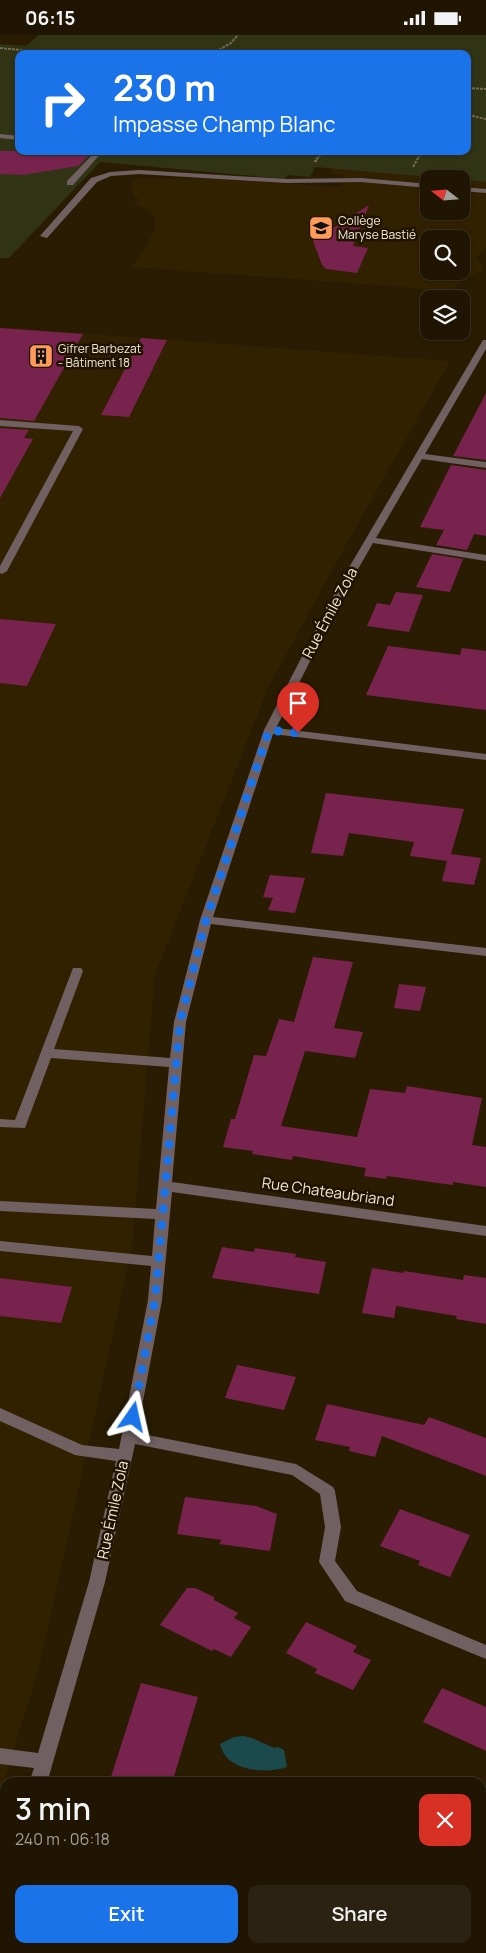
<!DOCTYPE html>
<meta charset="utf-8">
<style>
:root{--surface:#1f1502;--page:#2c2211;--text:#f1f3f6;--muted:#a19f99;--line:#3c3424;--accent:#1a73e8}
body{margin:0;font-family:Manrope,sans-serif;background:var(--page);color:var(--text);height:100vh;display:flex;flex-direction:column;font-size:19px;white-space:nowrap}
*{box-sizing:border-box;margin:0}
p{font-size:16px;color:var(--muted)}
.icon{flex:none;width:28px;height:28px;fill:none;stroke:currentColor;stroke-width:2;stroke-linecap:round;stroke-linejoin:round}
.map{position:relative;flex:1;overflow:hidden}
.panel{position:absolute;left:0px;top:1742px;width:486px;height:176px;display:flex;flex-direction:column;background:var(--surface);border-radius:15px 15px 0 0;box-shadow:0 1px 4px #0004,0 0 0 1px var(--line)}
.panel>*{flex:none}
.banner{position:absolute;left:15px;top:15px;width:456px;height:105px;border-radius:10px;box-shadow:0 1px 4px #0004,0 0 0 1px var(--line);background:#1a73e8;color:#fff;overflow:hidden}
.needle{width:32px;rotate:287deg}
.buttons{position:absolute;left:420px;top:135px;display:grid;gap:10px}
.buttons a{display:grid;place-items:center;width:50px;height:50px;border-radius:10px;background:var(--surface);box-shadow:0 1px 4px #0004,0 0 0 1px var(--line);font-size:25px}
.pin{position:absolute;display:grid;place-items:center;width:42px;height:42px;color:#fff;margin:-51px -21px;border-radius:50% 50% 50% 0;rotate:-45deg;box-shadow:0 0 5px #0007}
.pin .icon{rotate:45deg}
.me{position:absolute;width:55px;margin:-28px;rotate:11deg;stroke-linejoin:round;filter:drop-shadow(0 0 4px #0008)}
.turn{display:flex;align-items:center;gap:18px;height:105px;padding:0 15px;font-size:22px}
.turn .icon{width:65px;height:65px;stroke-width:2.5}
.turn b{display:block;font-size:35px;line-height:42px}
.round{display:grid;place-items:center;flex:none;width:52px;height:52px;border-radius:10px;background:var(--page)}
.head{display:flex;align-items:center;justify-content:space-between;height:85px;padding:0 15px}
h1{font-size:30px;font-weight:600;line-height:38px}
.primary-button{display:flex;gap:10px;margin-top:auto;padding:10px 15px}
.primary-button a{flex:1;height:58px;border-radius:10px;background:var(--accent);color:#fff;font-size:20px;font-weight:600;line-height:58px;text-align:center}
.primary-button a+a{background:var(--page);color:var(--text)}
.status{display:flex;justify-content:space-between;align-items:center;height:35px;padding:0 25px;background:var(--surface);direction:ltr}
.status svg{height:14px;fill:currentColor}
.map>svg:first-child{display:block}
.built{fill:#312100;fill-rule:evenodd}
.green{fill:#303314;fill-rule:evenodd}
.water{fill:#1b4a4c}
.building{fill:#78234d}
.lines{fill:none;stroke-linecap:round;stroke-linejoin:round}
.path{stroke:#756a54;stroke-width:2;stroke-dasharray:3 1;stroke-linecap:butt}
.minor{fill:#706061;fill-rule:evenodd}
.route{stroke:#1a73e8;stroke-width:9;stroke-dasharray:0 16.2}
.labels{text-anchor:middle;stroke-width:5;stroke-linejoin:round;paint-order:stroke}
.far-poi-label{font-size:12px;fill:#f1e9d9;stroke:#201300;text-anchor:start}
.street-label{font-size:15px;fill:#f1e9d9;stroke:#201300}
</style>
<div class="status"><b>06:15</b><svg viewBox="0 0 49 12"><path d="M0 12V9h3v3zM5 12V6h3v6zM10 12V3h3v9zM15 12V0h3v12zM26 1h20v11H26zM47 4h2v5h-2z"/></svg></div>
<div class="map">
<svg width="486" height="1918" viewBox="0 0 486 1918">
<rect width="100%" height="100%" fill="#291c02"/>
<!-- built -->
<path class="built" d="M331 133 450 144H429V176H461V145L486 147V211L476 224 483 229V235L474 241 463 243 453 256 132 232 154 197 156 188 152 178 133 168 139 164 135 162 132 157 131 150 134 143 214 144 341 152 344 144 342 139H333ZM429 204H461V236H429Z
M0 292 450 326 343 515 268 653 155 940 132 1213 39 1633 0 1760Z"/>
<!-- green -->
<path class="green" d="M39 0H486V147L315 132 310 142 288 140 285 144 100 127 9 223H0V9L26 11ZM19 19H468V116H19Z"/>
<!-- water -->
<path class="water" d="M243 1701 252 1703 274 1713 278 1712 284 1715 287 1732C266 1739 226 1737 220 1709L234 1702Z"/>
<!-- building -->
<path class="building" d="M0 116H92V117L78 131 23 140 0 139Z
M369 170 353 211 368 213 357 238 326 234 322 230 313 206Z
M0 293 83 299 34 386 0 383Z
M141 303 167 305 129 382 101 380Z
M486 358V425L453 421Z
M0 393 29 395 24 403 33 404 0 463Z
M451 430 486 435V501L474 499 467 515 436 510 444 495 420 492Z
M432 519 463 524 450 557 416 552Z
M396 557 423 560 409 597 367 591 377 568 390 570Z
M0 584 56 589 27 651 0 648Z
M388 611 460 620 462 613 486 616V675L366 660Z
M326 758 464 774 451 819 481 823 474 850 442 846 447 826 410 821 414 807 349 798 343 821 311 818Z
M270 840 305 843 295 878 268 875 273 863 263 862Z
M313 922 353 927 334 993 363 997 355 1023 305 1016 281 1091 357 1102 370 1054 405 1058 407 1051 482 1063 472 1110 486 1112V1152L453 1147V1150L387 1141 386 1144 364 1141 366 1133 293 1121 292 1125 252 1119 253 1116 223 1112 231 1084H235L254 1020 266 1021 279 984 294 987Z
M399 949 426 952 420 976 394 973Z
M222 1212 254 1217 255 1213 296 1219 295 1222 326 1227 319 1259 212 1243Z
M372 1233 403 1238 404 1236 463 1245 464 1240 486 1243V1289L456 1284 457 1281 396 1271 394 1283 362 1278Z
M0 1243 72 1252 61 1288 0 1281Z
M237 1330 296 1342 284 1375 225 1363Z
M327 1369 424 1390 429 1382 486 1403V1441L382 1401 375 1422 349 1416 350 1412 315 1405Z
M185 1462 256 1471 277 1479 270 1516 219 1509 222 1505 177 1499Z
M400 1474 470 1500 450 1542 418 1530 420 1526 380 1511Z
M187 1553H195L214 1562V1565L238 1578 234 1583 251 1592 231 1622 214 1614 212 1616 160 1590Z
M306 1587 357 1611 353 1617 371 1625 353 1655 315 1638 317 1634 286 1618Z
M141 1648 198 1662 172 1748H109Z
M442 1653 486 1672V1716L423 1687Z"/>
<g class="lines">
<!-- path -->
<path class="path" d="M0 13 61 19
M212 19 231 8 238 0
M468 53 486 54
M468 80 486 84
M317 126H315L324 116
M413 132 422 116"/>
<!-- minor -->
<path class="minor" d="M0 99 19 101V105L0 103Z
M96 116H103L73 150H67V146Z
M139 135 286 144 361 143 429 149V153L361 147 286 148 139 139 111 141 97 147 47 203 40 201 91 143 110 137Z
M461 152 486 154V158L461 156Z
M483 305H486V314L425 419 486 427V433L422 424 376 503 486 520V526L373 508 351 546 276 693 486 719V725L273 699 213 882 486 913V921L211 889 186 987 172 1147 486 1191V1201L172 1157 162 1265 137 1398 296 1429 333 1452 335 1456 341 1492 335 1526 357 1556 486 1610V1624L345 1566 319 1527 325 1492 320 1459 292 1440 135 1409 105 1547 47 1748H29L34 1733 0 1729V1713L38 1718 89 1547 116 1426 75 1420 0 1386V1373L82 1410 119 1414 148 1265 151 1231 0 1216V1206L152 1221 155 1184 0 1176V1166L156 1174 169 1032 51 1023 25 1093 0 1092V1084L15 1085 73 933H81L83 936 54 1014 170 1023 174 987 200 885 264 695 341 546Z
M0 385 79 391 83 394 7 536 2 539 0 538V531L73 396 0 391Z
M5 1845V1876L0 1878V1846Z"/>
</g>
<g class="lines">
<!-- route -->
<path class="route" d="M133 1382 155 1265 180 987 206 885 269 695 298 698"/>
</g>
<!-- icons -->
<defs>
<symbol id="school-square" viewBox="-11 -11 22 22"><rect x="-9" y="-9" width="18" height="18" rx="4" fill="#fe9b58" stroke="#201300"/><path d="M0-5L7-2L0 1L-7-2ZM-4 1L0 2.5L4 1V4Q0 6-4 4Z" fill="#111"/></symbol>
<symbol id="building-square" viewBox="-11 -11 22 22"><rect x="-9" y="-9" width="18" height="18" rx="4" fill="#fe9b58" stroke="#201300"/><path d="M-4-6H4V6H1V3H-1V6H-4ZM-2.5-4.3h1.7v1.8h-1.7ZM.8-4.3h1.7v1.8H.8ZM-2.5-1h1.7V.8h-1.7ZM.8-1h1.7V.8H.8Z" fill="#111"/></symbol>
</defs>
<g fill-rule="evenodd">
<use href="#school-square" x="307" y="179" width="28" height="28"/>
<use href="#building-square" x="27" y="307" width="28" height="28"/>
</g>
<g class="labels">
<!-- far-poi labels -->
<g class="far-poi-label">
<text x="338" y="190">Collège<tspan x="338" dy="14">Maryse Bastié</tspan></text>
<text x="58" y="318">Gifrer Barbezat<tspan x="58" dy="14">- Bâtiment 18</tspan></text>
</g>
<!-- street labels -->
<g class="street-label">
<text transform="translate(330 578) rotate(-62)" y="5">Rue Émile Zola</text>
<text transform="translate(328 1157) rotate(8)" y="5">Rue Chateaubriand</text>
<text transform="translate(113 1475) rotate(-78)" y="5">Rue Émile Zola</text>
</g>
</g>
</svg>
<div class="buttons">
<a><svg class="needle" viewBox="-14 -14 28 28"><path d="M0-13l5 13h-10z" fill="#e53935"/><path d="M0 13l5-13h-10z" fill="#a19f99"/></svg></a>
<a><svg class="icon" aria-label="search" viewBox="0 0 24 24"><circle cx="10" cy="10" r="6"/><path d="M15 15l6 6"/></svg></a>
<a><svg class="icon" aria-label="layers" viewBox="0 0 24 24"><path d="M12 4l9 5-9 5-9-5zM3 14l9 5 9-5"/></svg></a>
</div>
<div class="pin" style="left:298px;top:698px;background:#d93025"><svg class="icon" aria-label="arrive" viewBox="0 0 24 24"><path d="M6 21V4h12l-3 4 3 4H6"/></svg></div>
<svg class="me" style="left:133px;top:1382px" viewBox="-20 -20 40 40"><path d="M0-17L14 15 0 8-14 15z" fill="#1a73e8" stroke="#fff" stroke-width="4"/></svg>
<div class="banner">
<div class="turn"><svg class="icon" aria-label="right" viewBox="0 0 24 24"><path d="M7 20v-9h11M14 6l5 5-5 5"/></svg><div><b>230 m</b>Impasse Champ Blanc</div></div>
</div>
<section class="panel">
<div class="head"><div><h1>3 min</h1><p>240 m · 06:18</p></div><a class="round" style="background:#d93025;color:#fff"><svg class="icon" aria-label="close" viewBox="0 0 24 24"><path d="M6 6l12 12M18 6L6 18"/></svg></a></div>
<div class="primary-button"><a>Exit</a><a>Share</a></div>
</section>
</div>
